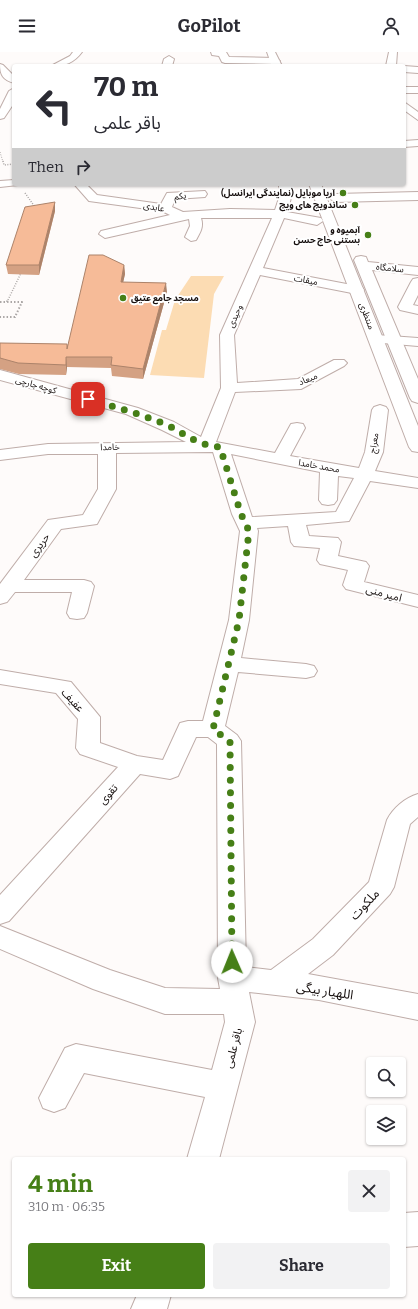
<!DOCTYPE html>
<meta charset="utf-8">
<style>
:root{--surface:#fff;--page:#f2f2f3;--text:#2b2b33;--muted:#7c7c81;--accent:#467f17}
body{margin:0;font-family:Bitter,"Noto Sans Arabic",serif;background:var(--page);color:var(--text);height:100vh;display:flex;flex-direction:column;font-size:15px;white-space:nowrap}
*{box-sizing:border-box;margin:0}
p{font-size:13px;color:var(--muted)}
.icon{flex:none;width:22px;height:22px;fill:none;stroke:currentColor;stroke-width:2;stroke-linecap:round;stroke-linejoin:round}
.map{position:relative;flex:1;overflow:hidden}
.panel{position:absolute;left:12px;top:1105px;width:394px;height:140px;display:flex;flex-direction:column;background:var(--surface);border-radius:4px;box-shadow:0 1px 3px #0004}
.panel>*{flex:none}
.hud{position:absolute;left:12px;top:12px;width:394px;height:122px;border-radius:4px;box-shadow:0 1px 3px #0004;background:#fff;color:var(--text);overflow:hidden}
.buttons{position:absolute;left:366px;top:1005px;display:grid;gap:8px}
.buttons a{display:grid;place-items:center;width:40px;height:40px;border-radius:4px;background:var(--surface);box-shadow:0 1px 3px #0004;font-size:20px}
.pin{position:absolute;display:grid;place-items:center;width:34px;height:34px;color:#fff;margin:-17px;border-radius:8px;box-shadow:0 2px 6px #0006}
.me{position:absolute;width:44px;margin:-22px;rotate:359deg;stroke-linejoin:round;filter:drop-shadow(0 0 3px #0008)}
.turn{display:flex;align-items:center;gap:14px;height:84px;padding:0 16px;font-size:18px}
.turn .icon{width:52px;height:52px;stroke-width:2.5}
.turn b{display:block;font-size:28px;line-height:34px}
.then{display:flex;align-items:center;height:38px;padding:0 16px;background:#0003;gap:8px;font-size:15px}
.round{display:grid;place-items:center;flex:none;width:42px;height:42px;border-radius:4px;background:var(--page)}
.headline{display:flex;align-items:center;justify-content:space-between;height:68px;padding:0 16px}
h1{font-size:24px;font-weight:700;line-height:30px;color:var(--accent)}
.action{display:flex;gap:8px;margin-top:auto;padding:8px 16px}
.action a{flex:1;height:46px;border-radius:4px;background:var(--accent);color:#fff;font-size:16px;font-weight:700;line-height:46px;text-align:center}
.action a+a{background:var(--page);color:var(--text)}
header{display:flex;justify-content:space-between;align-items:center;height:52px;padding:0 16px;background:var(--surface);font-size:18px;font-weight:700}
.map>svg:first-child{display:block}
.green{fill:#fcdcb3}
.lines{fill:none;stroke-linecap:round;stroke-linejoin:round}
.minor-casing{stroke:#bfada9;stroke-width:2}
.major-casing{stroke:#bfada9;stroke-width:2}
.path-far2{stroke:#aba7a6;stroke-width:1;stroke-dasharray:1 1.5;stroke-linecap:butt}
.path-far1{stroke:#aba7a6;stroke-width:1.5;stroke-dasharray:1 1.5;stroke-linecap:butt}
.path{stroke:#aba7a6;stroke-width:2;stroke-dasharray:1.5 2;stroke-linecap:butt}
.minor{fill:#fff;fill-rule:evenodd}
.major{fill:#fff;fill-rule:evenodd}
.wall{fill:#d4a183}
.shaded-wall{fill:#ac836a}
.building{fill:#f6bb98;stroke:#ac836a}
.route{stroke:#467f17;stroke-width:7;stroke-dasharray:0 12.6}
.poi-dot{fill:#467f17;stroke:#fff;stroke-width:1.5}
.labels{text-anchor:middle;stroke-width:4;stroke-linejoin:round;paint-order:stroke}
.far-poi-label{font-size:9px;font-weight:bold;fill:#160f0e;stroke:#fff;text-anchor:end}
.far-street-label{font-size:9px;fill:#160f0e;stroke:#fff}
.street-label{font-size:11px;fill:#160f0e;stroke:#fff}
.near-street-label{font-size:13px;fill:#160f0e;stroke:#fff}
</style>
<header><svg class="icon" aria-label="menu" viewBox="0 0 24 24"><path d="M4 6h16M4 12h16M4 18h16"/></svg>GoPilot<svg class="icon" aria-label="person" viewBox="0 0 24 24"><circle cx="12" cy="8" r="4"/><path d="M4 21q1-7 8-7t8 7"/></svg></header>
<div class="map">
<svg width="418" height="1257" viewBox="0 0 418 1257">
<rect width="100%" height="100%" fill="#fefbfa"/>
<!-- green -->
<path class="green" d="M191 224H224L214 242 204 326 150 323 162 278H166L175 248Z"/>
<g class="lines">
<defs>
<path id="minor" d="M73 0H82C74 11 65 14 51 14L70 4Z
M211 0H226L229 5 275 6 280 9 275 12 225 11 222 10 219 4 212 3Z
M389 0H397L396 14H386Z
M169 4 174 7 172 14H162L164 7Z
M0 12 3 13 14 24V31C3 28 0 23 0 12Z
M404 14 418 15V21L404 20Z
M404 35H418V41H404Z
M14 36V51L4 66 0 67V57L9 39Z
M404 50 418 60V68L404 58Z
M74 132H86L97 143 161 152 167 141 205 139 207 142 205 145 175 147 172 155 183 160 230 157 275 158 279 146V132H291V146L287 160 321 166 323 169 317 173 284 166 263 216 357 234 362 235 364 238 362 241 357 242 260 223 234 283 237 331 298 327 334 308H344L347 311 344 314 301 337 235 340 216 390 275 401 291 372 297 371 303 372 305 376 290 404 359 416 365 400 372 358 374 355 380 353 386 355 388 358 383 400 375 419 418 426V436L370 429 349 469 306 473 309 484 338 486 341 490 338 504 366 510 369 514 364 530 418 543V555L346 537 343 533 348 518 320 512 317 508 320 496 294 494 291 490 288 474 257 476 258 479 249 568 241 606 306 612 314 614 317 619 314 624 306 626 238 620 225 674 237 683 241 689 246 915 271 918 313 887 369 830 387 768C393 756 405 746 418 742V765L410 772 394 835 390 842 333 903 308 922 418 942V968L319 948 249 940 255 970 219 1107H187L205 1045 84 1021 65 1056 54 1060 43 1056 39 1046 65 996 76 992 212 1018 225 970 224 962H165L93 937 0 897V874L110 918 165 936 220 937 218 926 217 692 208 685H196L178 724 170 727 140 722 9 869 0 872V843L118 715 80 702 76 696 78 667 56 641 0 632V618L71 630 100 665V691L137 704 163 708 180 671 188 669H203L229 568 240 479 232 462 213 400 116 401V437L97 472 61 477 24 528H84L91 530 94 534 87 561 84 566 77 567 70 566 67 561 72 540H15L7 550 0 552V532L48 468 83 463 98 437V402H48L0 408V398L48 392 186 390 162 378 126 362 0 328V318L138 356 174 370 201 385 221 336 220 283 272 166H201C204 175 200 181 196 188L191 189 185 185 190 174 189 167 105 186 99 182 101 179 170 163 162 159 89 149ZM231 402 320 420 319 448 322 452 328 453 334 452 337 448 338 424 354 426 336 460 252 465Z
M418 140V148L335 150 329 146 335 142Z
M418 226V243L413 253 418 254V262L400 258 398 255 411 230 413 227Z
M376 283 418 286V294L371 290 369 287 371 284Z
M418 1160V1194L404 1195V1161Z
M137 1243H171L167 1257H131Z"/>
<path id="major" d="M267 0H275L282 14H272Z
M418 88V94L404 95V89Z
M14 128V132H19L18 133 0 135V129Z
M309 132H321L418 374V400L412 399 409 395Z
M361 204 366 205 368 210 418 215V223L372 218 418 327V351L412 349 410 346 354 208 356 205Z"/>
</defs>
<!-- minor casing -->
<use href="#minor" class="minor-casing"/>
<!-- major casing -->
<use href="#major" class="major-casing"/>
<!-- path-far2 -->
<path class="path-far2" d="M0 100 3 110"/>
<!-- path-far1 -->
<path class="path-far1" d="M3 109 4 113 14 112
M25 141 35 155
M8 248 21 221"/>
<!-- path -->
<path class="path" d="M0 250H22L15 265H0
M7 250 8 247"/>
<!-- minor -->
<use href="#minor" class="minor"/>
<!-- major -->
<use href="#major" class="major"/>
</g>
<!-- wall -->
<path class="wall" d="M55 150V159L39 223 8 222 6 213Z
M124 213 125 222 123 230 167 240 143 327 112 324 111 316 67 315 66 323 19 322 0 317V291L67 294Z"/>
<!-- shaded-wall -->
<path class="shaded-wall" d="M55 150V159L39 223V213Z
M124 213 125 222 121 240V230Z
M166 231 167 240 143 327V317Z
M66 305 67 315 66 323Z"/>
<!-- building -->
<path class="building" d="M55 150 39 213H6L25 155Z
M89 203H103L124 213 121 230 166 231 143 317 111 313 112 305H66V313L18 311 0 306V291L67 292V297Z"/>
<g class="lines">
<!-- route -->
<path class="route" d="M88 347C115 355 141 362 167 373 185 382 199 394 220 395L241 462 249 479 239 568 213 677 230 690 232 910"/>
</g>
<!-- markers -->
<g class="poi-dot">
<circle cx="343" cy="141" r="4"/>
<circle cx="355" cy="153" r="4"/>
<circle cx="368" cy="183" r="4"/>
<circle cx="123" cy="246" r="4"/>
</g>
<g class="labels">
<!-- far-poi labels -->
<g class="far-poi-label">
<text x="335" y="144">آریا موبایل (نمایندگی ایرانسل)</text>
<text x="347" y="156">ساندویچ های ویچ</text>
<text x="360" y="181">آبمیوه و<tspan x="360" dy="10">بستنی حاج حسن</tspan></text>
<text x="131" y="249" text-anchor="start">مسجد جامع عتیق</text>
</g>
<!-- far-street labels -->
<g class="far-street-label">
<text transform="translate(180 144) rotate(-9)" y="3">یکم</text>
<text transform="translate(154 155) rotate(10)" y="3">عابدی</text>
<text transform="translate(390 216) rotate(6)" y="3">سلامگاه</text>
<text transform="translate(306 228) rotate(11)" y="3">میقات</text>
<text transform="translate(235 264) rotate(-67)" y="3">وحیدی</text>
<text transform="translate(367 264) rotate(69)" y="3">منتظری</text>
<text transform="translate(308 327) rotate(-22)" y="3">میعاد</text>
<text transform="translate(36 333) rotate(16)" y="3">کوچه جارچی</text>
<text transform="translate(374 391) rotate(-81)" y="3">معراج</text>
<text transform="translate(110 395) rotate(-1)" y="3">خامدا</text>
<text transform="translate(319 414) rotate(10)" y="3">محمد خامدا</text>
</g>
<!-- street labels -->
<g class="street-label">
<text transform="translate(39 493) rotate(-54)" y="4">حریری</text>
<text transform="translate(384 541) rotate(15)" y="4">امیر منی</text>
<text transform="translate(73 648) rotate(47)" y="4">عفیف</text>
<text transform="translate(108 742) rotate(-48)" y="4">تقوی</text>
<text transform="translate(233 996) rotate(-75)" y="4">باقر علمی</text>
</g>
<!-- near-street labels -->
<g class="near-street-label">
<text transform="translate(364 852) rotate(-47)" y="5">ملکوت</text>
<text transform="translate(325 938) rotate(9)" y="5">اللهیار بیگی</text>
</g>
</g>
</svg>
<div class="buttons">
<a><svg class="icon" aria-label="search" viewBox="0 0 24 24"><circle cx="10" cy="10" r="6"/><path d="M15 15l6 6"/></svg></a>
<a><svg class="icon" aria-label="layers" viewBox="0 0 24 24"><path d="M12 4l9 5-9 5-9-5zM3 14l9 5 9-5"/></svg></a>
</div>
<div class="pin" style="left:88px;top:347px;background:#d93025"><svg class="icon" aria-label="arrive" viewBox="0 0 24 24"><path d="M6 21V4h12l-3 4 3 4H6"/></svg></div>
<svg class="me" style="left:232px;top:910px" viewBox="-20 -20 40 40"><circle r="19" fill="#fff"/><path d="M0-13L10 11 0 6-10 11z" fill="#467f17"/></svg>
<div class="hud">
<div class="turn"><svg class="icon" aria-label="left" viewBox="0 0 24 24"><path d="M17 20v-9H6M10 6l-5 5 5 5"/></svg><div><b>70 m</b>باقر علمی</div></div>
<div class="then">Then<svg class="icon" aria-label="right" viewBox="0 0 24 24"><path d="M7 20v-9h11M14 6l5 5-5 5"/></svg></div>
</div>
<section class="panel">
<div class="headline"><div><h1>4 min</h1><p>310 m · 06:35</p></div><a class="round"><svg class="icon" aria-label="close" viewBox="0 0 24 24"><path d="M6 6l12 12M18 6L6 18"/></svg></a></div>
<div class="action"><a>Exit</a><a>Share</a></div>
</section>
</div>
